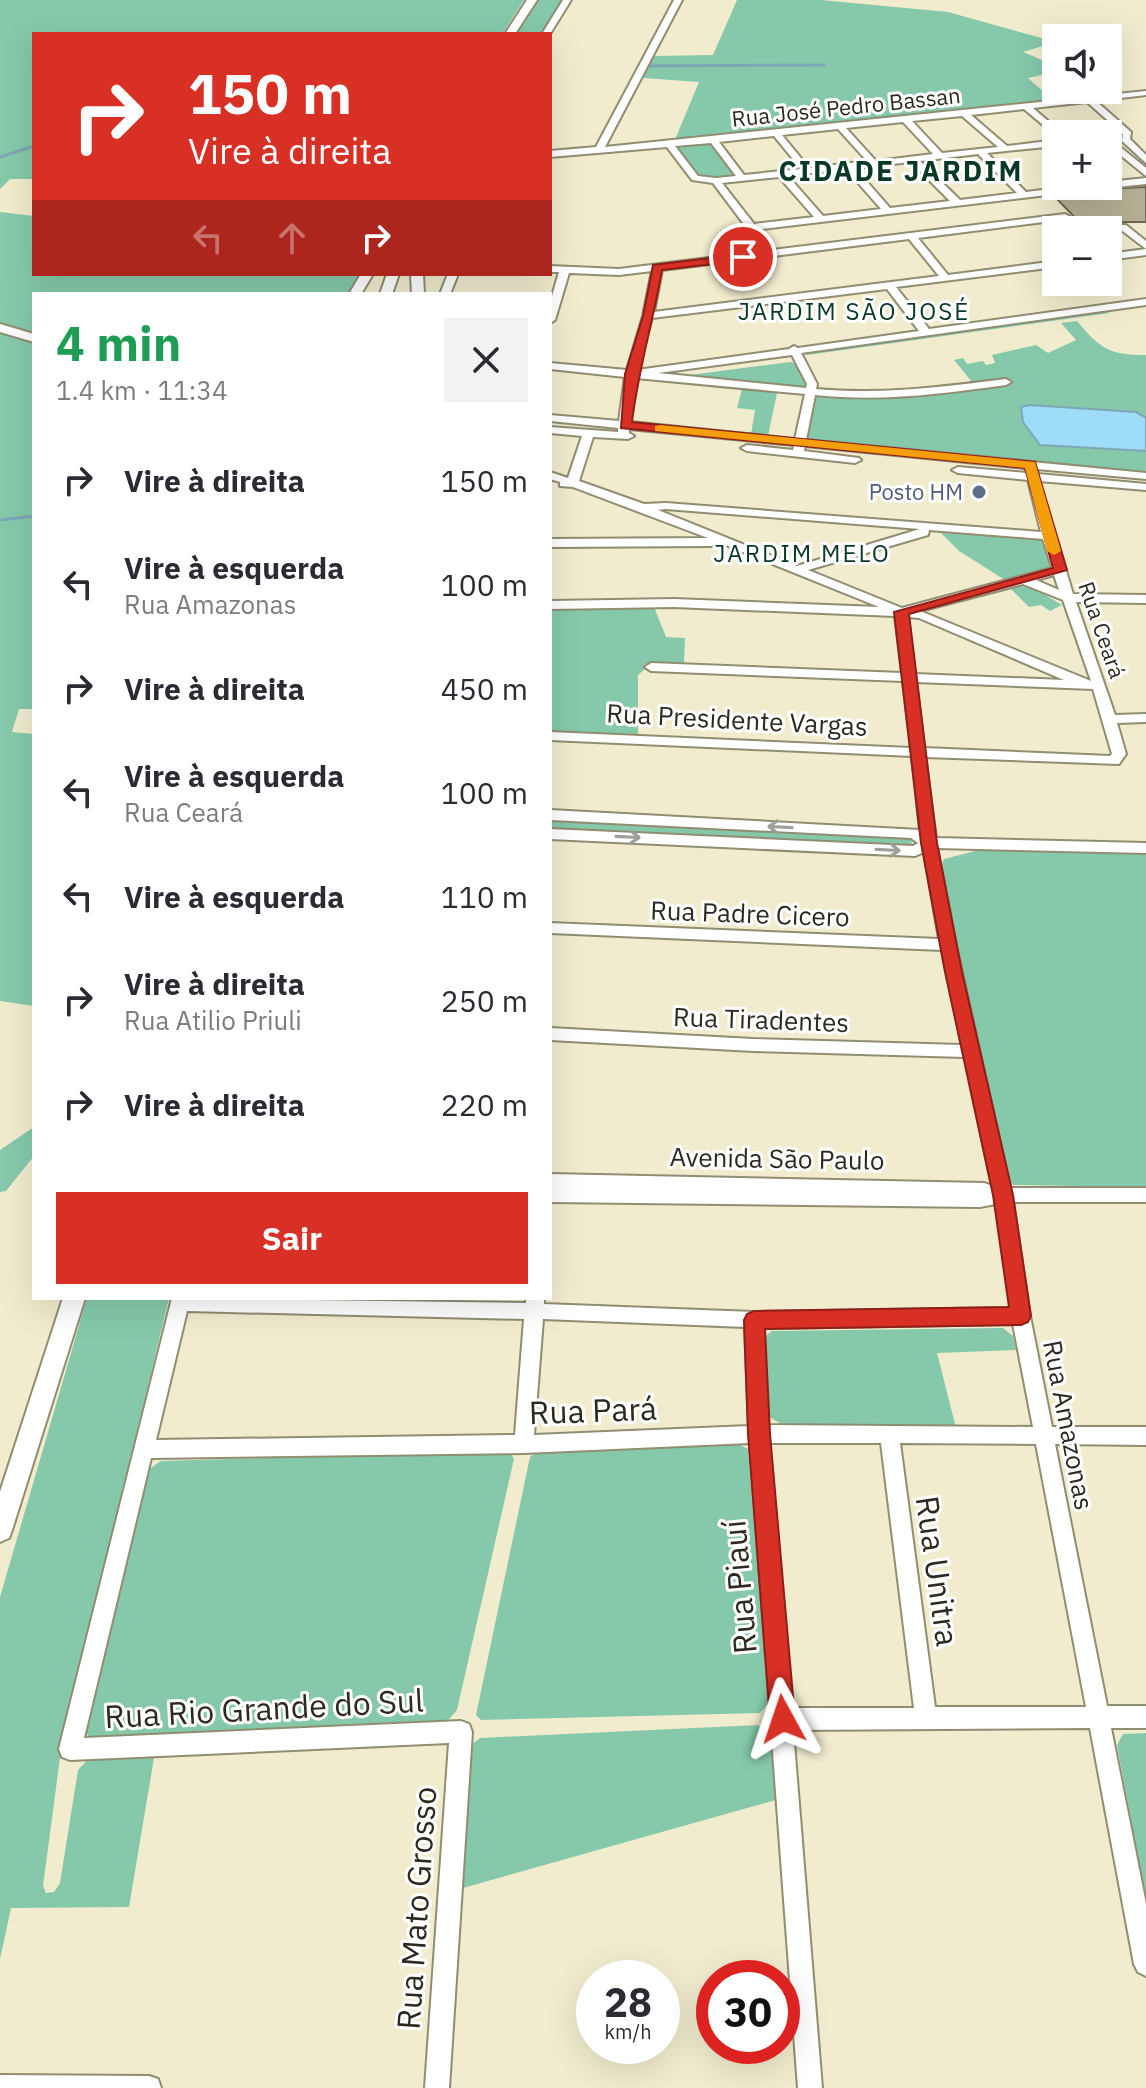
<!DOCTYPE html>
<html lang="pt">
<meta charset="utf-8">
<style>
:root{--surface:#fff;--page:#f2f2f3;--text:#2b2b33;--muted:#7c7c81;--accent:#d93025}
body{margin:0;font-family:"IBM Plex Sans",sans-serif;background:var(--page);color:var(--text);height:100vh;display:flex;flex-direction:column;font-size:30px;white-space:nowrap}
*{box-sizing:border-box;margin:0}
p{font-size:26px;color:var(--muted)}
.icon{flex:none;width:44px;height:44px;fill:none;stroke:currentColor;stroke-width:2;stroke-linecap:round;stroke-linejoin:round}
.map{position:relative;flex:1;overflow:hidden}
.details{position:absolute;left:32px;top:292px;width:520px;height:1008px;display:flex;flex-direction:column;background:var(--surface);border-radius:0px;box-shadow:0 8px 32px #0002}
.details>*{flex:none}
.hud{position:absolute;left:32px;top:32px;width:520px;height:244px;border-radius:0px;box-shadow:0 8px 32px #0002;background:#d93025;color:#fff;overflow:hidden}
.buttons{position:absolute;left:1042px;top:24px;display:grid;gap:16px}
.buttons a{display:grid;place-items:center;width:80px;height:80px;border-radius:0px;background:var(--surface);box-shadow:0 8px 32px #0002;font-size:40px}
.speed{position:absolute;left:576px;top:1960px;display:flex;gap:16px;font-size:40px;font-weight:700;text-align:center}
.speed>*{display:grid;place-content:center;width:104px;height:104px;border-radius:50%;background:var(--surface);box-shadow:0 8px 32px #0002;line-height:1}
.speed small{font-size:20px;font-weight:400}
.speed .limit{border:12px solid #d22;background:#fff;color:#111}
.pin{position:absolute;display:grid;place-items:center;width:68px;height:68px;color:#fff;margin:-34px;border:4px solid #fff;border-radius:50%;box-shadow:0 2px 8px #0007}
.me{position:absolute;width:88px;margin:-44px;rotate:355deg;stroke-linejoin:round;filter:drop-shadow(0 0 6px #0008)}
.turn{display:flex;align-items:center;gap:28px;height:168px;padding:0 24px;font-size:36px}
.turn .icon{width:104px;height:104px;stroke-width:2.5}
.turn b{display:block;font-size:56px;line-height:68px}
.lanes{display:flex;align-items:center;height:76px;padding:0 24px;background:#0003;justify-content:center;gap:40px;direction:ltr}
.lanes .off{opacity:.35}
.round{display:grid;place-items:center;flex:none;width:84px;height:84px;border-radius:0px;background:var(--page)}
.overview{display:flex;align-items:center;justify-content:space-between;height:136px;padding:0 24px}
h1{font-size:48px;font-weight:800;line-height:60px;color:#1e9e55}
.action{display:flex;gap:16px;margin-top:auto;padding:16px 24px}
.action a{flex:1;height:92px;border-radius:0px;background:var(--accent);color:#fff;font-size:32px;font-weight:800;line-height:92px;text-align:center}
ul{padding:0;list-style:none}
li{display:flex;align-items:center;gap:24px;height:104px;padding:0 24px}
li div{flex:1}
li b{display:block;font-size:30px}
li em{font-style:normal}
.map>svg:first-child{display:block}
.green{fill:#85c9aa}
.water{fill:#9edcf7;stroke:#7ca7b6;stroke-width:2}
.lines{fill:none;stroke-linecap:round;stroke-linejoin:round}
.stream{stroke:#7ca7b6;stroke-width:3}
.building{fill:#b6b194;stroke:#6e6a4f;stroke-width:2}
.minor-casing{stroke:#918d71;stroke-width:4}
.major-casing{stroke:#918d71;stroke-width:4}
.minor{fill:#fff;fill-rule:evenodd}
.major{fill:#fff;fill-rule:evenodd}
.oneway{stroke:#a09f9a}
.route{fill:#d93025;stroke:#8d1f18;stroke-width:2}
.slow{fill:#f59e0b}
.service-dot{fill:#5c6f8a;stroke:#fff;stroke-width:3}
.labels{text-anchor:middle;stroke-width:6;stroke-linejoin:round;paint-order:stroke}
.far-street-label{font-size:22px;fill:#2c2a1f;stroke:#fff}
.far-service-label{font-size:22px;fill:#4e5e75;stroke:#fff;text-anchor:end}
.far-neighbourhood-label{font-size:24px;letter-spacing:2px;fill:#083826;stroke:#fff}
.street-label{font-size:26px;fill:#2c2a1f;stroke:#fff}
.far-district-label{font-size:28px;font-weight:bold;letter-spacing:2px;fill:#083826;stroke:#fff}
.near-street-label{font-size:32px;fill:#2c2a1f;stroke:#fff}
</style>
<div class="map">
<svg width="1146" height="2088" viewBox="0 0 1146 2088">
<rect width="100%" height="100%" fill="#f1ecce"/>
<!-- green -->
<path class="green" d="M0 0H524L502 34H34V179H10L0 189Z
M538 0H562L542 34H516Z
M737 0H821L948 12 1056 42 1023 52 1056 66V72L1028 78 1054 101 674 142 699 82 643 78 654 56 713 55Z
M712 143 737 175 733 177H700L677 147Z
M0 212 34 216V274H363L351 294H34V332L0 323Z
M1103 310 1109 313 807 355 801 352Z
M1077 321C1100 349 1110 355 1146 355V472L928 454 806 440 804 437 813 399 817 397 910 398 1010 384 1003 378 972 382 954 360 963 358 967 364 983 361 986 365 995 363 992 355 1036 345 1048 353 1076 340 1061 323Z
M0 332 34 342V709H19L12 732 34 734V1006L0 1001Z
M790 362 797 364 808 385 804 388 682 376Z
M742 389 777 393 768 436 751 434 755 410 737 408Z
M941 533 1036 538 1044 541 1052 562 1050 567 1005 580 959 551Z
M1020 586 1032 587 1062 605 1050 611 1041 605 1029 607 1011 589Z
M654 607 666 637 685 638 684 664H644V670L638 675V736L550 732V608Z
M550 820 905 836 911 839 912 845 905 848 550 831Z
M983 849 1146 854V1187L1013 1185 1005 1177 941 866 944 859Z
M34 1127V1156L6 1191 0 1192V1150Z
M87 1298H169L61 1750 43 1886 46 1893 54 1892 60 1883 78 1770 90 1757 155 1752 129 1907 11 1908 0 1959V1597Z
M1003 1328 1013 1336 1016 1350 937 1353 956 1428 786 1427 768 1416 764 1337 772 1331Z
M733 1441 748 1449 769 1702 760 1713 481 1720 476 1715 530 1457 537 1452Z
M509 1451 514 1459 457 1710 444 1725 93 1739 84 1732 145 1472 161 1461Z
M758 1725 771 1739 776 1800 463 1888 471 1745 480 1738Z
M1146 1733V1900L1117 1745 1123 1734Z"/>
<!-- water -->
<path class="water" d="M1029 405 1136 412 1146 418V451L1040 445 1023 422 1021 407Z"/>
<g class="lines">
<!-- stream -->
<path class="stream" d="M645 66 824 65
M0 157 34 146
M0 520 34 516"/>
</g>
<!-- building -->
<path class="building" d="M1146 187V222H1120L1117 226 1085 228 1055 197 1103 189Z"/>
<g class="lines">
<defs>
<path id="minor" d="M563 0H571L550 34H542Z
M674 0H682L605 147 1146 91V95L1096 101 1131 132 1130 139 1146 155V163L1122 141 1123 134 1087 102 1033 108 1063 134 1056 136 1024 109 971 115 1007 146 1056 140V146L987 153 1026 192 1074 186H1102L1097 189 753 230 746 227 713 183 692 180 667 147 550 157V151L596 147ZM962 116 998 147 942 153 912 121ZM903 122 933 154 876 161 846 128ZM838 129 867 161 809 168 782 135ZM774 136 801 169 744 175 719 142ZM711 143 736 176 716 178 698 176 675 146ZM978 154 1017 193 960 200 920 161ZM911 162 950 201 890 208 855 168ZM846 169 881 209 823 216 788 176ZM779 177 814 217 754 224 722 183Z
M1108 137 1146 168V176L1108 145Z
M1146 178V184L1108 188 1104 186H1108V182Z
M1065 214 1070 217 1068 219 918 238 948 275 1056 261V267L896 287 929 329 1146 299V305L801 353 817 384 816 389C881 395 942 387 1006 379L1011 382 1006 385C939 394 883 402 815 395L806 440 1146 473V479L1037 469 1038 474 1146 484V490L1039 481 1073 594 1146 595V603L1076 602 1115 715 1146 714V722L1117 723 1126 754 1119 764 925 757 936 838 1146 843V853L937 848 956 945 1010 1188H1146V1202H1013L1030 1316 1052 1427H1146V1445L1055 1444 1107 1706H1146V1728H1111L1146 1904V1976L1138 1972 1134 1964 1090 1728 793 1730 822 2088H798L750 1443 524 1453 151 1458 84 1738 461 1721 469 1724 472 1732 449 2088H425L449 1743 70 1760 62 1757 59 1749 172 1298 526 1303V1298H544V1304L754 1312 1011 1308 996 1204 980 1207 550 1202V1188H560H550V1174L984 1183 990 1185 993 1190 965 1057 753 1051 550 1040V1028L753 1039 962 1045 942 950 550 933V923L939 939 924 852 915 856 550 839V829L913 846 918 843 911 838 550 820V810L920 830 912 756 550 740V732L911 748 903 681 651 671 645 667 651 663 902 673 895 616 674 607 550 609V601L674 599 879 607 718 542 712 546 550 547V539L708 538 573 487 560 486V482L550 479V472L568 478 582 436 550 433V427L618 432V428L550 421V415L619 421 625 377 550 369V363L627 370 643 316 652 271 619 275 569 273 555 320 550 323V303L559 272H550V266L619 269ZM909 239 939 276 654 312 662 270ZM887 289 919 331 798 348 794 346 789 349 637 370 652 318ZM792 355 807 384 806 388 658 373ZM636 378 805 394 795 439 630 422ZM629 429 794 445 793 450 747 445 741 448 747 451 855 463 861 460 859 458 804 451 805 446 1025 468 1026 473 958 467 952 470 958 473 1028 480 1041 532 666 503 644 504 579 481 593 437 628 439 634 436 629 433ZM666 509 920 529 797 566 658 510ZM929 530 1043 539 1052 568 902 608 808 570 928 535ZM1054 575 1059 590 1036 580ZM1023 584 1063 600 1091 681 920 611ZM908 617 919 618 1064 680 915 674ZM916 682 1093 689 1112 754 1110 756 924 748ZM187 1311 524 1319 515 1435 156 1440ZM543 1319 745 1327 749 1426 534 1435ZM1013 1324 1033 1427 768 1425 763 1328ZM769 1443H881L914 1708H791ZM900 1443 1036 1444 1086 1707H935Z
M1120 225H1126L1146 241V249L1120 229Z
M1146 249V255L1108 260V254Z
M448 274H458L450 294H440Z
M0 2075 149 2076 158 2079 161 2088H0Z"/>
<path id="major" d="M527 0H537L515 34H505Z
M361 274H373L361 294H349Z
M387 274H399L392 294H380Z
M411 274H423L424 294H412Z
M0 324 34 334V342L0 332Z
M63 1298H85L12 1530 9 1538 0 1542V1492Z"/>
</defs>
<!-- minor casing -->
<use href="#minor" class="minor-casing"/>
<!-- major casing -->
<use href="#major" class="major-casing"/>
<!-- minor -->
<use href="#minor" class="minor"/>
<!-- major -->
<use href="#major" class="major"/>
</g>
<!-- one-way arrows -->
<defs><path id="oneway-shaft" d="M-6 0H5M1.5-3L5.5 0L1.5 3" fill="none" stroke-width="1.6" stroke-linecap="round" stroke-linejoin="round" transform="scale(2)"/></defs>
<g class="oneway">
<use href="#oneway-shaft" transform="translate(780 827) rotate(-177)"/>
<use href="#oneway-shaft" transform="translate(628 837) rotate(3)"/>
<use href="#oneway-shaft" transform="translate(888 850) rotate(3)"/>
</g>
<!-- route -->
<path class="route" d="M743 254 748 257 747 260 662 270C653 322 638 371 632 422L1035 462 1067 570 909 614 937 843 962 972 1013 1195 1031 1316 1028 1322 1021 1325 765 1329 770 1434 795 1719 791 1727 783 1731 774 1727 770 1719 748 1434 744 1320 747 1314 754 1311 1009 1307 993 1195 945 972 921 843 894 612 1053 568 1025 468 621 428 625 374 643 316 653 265Z"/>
<!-- slow -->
<path class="slow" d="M660 425 1035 462 1061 551 1054 555 1047 551 1025 468 655 431V426Z"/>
<!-- markers -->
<circle class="service-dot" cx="979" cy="492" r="8"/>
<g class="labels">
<!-- far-street labels -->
<g class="far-street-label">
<text transform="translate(846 107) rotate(-6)" y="8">Rua José Pedro Bassan</text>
<text transform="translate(1102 630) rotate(71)" y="8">Rua Ceará</text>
</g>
<!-- far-service labels -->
<g class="far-service-label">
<text x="963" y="500">Posto HM</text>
</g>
<!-- far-neighbourhood labels -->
<g class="far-neighbourhood-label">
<text x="854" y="320">JARDIM SÃO JOSÉ</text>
<text x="802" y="562">JARDIM MELO</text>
</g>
<!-- street labels -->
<g class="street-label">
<text transform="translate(737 720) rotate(3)" y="9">Rua Presidente Vargas</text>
<text transform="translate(750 914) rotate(2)" y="9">Rua Padre Cicero</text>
<text transform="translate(761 1020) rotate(2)" y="9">Rua Tiradentes</text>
<text transform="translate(777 1159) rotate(1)" y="9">Avenida São Paulo</text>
<text transform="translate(1068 1425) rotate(79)" y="9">Rua Amazonas</text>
</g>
<!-- far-district labels -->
<g class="far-district-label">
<text x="901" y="181">CIDADE JARDIM</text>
</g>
<!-- near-street labels -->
<g class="near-street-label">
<text transform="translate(593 1411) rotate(-2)" y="11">Rua Pará</text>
<text transform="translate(937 1571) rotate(82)" y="11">Rua Unitra</text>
<text transform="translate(740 1587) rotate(-95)" y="11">Rua Piauí</text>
<text transform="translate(264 1709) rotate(-3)" y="11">Rua Rio Grande do Sul</text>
<text transform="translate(417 1908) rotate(-86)" y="11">Rua Mato Grosso</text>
</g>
</g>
</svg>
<div class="buttons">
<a><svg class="icon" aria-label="sound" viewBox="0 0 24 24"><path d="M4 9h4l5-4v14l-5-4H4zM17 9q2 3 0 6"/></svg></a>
<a>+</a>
<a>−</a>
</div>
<div class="speed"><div>28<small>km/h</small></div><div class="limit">30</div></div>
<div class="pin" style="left:743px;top:257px;background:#d93025"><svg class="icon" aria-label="arrive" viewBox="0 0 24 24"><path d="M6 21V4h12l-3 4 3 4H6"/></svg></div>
<svg class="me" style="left:783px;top:1719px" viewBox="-20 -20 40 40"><path d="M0-17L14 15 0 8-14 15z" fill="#d93025" stroke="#fff" stroke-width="4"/></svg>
<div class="hud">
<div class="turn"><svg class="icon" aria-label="right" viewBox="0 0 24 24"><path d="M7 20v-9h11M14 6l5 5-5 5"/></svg><div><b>150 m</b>Vire à direita</div></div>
<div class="lanes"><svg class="icon off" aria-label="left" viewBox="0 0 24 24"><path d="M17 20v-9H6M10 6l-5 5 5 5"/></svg><svg class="icon off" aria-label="ahead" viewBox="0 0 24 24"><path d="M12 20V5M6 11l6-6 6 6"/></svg><svg class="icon" aria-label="right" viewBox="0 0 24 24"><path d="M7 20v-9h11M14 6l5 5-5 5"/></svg></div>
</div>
<section class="details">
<div class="overview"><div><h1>4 min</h1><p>1.4 km · 11:34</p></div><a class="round"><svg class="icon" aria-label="close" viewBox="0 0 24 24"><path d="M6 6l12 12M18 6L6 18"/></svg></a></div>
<ul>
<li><svg class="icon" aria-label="right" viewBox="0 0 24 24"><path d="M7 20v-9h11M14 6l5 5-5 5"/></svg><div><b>Vire à direita</b></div><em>150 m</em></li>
<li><svg class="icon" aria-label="left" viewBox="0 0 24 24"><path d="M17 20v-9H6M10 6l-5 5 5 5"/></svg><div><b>Vire à esquerda</b><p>Rua Amazonas</p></div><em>100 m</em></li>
<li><svg class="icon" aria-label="right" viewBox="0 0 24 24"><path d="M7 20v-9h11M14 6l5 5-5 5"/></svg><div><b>Vire à direita</b></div><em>450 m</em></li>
<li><svg class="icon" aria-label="left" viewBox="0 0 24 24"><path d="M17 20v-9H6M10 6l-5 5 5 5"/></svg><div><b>Vire à esquerda</b><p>Rua Ceará</p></div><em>100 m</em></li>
<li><svg class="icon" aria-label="left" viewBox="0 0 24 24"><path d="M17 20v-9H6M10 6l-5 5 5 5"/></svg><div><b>Vire à esquerda</b></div><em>110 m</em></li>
<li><svg class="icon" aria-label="right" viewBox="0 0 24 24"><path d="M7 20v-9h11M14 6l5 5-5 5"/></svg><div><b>Vire à direita</b><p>Rua Atilio Priuli</p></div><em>250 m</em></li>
<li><svg class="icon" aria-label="right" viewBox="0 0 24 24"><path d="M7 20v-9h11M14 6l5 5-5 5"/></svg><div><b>Vire à direita</b></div><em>220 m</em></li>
</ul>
<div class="action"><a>Sair</a></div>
</section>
</div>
